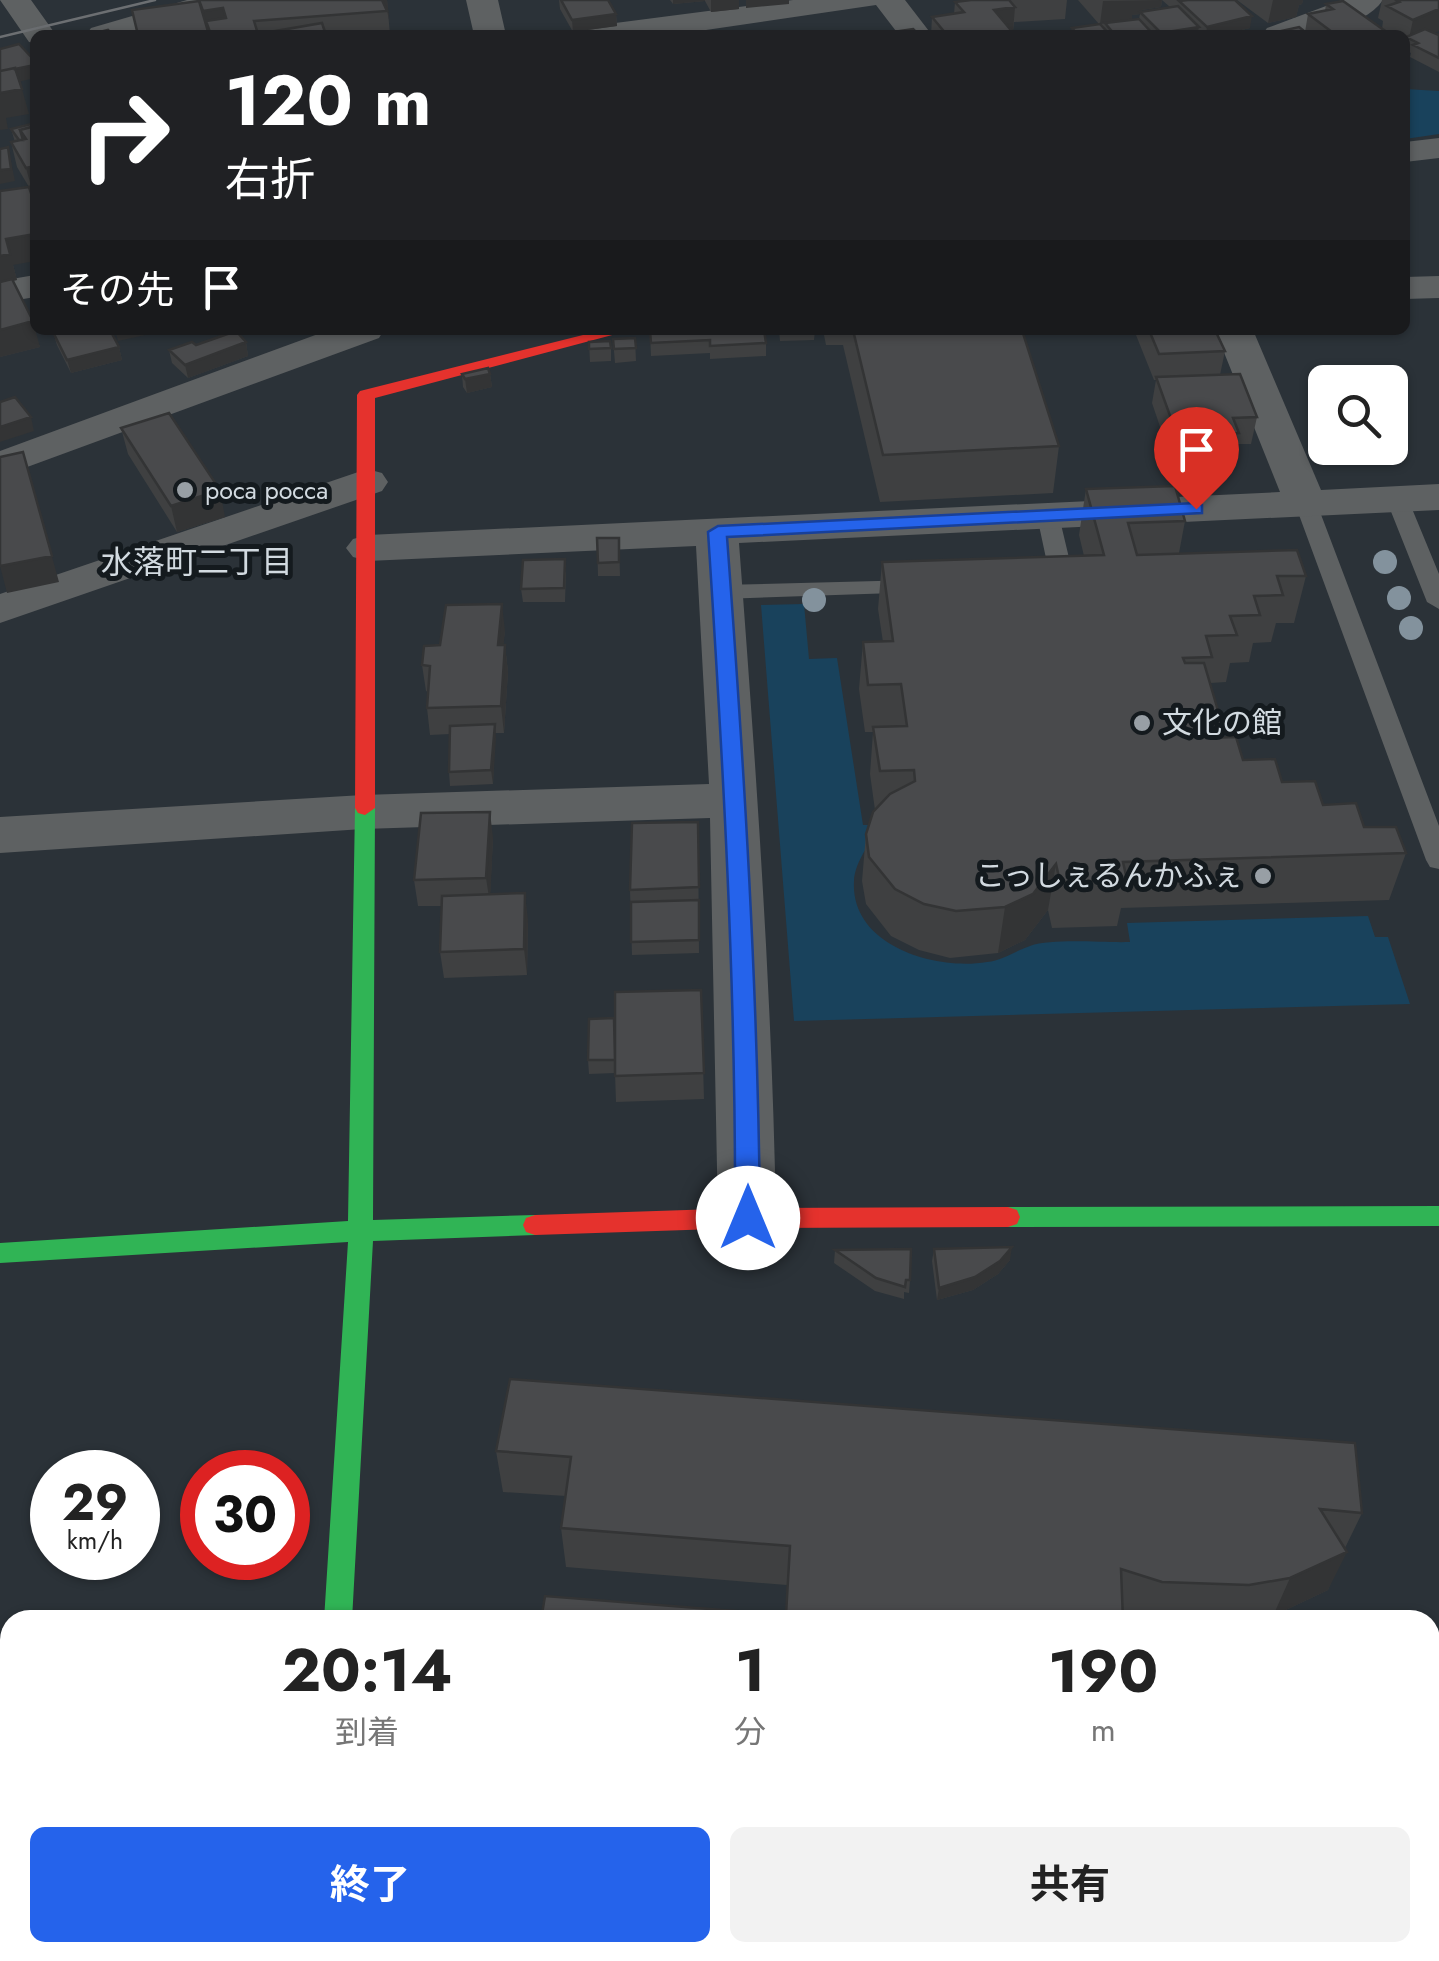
<!DOCTYPE html>
<html lang="ja">
<meta charset="utf-8">
<style>
:root{--surface:#fff;--page:#f2f2f2;--text:#222;--muted:#767676;--accent:#2563eb}
body{margin:0;font-family:Jost,"Noto Sans JP",sans-serif;background:var(--page);color:var(--text);height:100vh;display:flex;flex-direction:column;font-size:38px;white-space:nowrap}
*{box-sizing:border-box;margin:0}
p{font-size:32px;color:var(--muted)}
.icon{flex:none;width:55px;height:55px;fill:none;stroke:currentColor;stroke-width:2;stroke-linecap:round;stroke-linejoin:round}
.map{position:relative;flex:1;overflow:hidden}
.drawer{position:absolute;left:0px;top:1610px;width:1440px;height:352px;display:flex;flex-direction:column;background:var(--surface);border-radius:30px 30px 0 0;box-shadow:0 2px 8px #0004}
.drawer>*{flex:none}
.guide{position:absolute;left:30px;top:30px;width:1380px;height:305px;border-radius:15px;box-shadow:0 2px 8px #0004;background:#202124;color:#fff;overflow:hidden}
.controls{position:absolute;left:1308px;top:365px;display:grid;gap:20px}
.controls a{display:grid;place-items:center;width:100px;height:100px;border-radius:15px;background:var(--surface);box-shadow:0 2px 8px #0004;font-size:50px}
.speed{position:absolute;left:30px;top:1450px;display:flex;gap:20px;font-size:50px;font-weight:700;text-align:center}
.speed>*{display:grid;place-content:center;width:130px;height:130px;border-radius:50%;background:var(--surface);box-shadow:0 2px 8px #0004;line-height:1}
.speed small{font-size:25px;font-weight:400}
.speed .limit{border:15px solid #d22;background:#fff;color:#111}
.pin{position:absolute;display:grid;place-items:center;width:85px;height:85px;color:#fff;margin:-102px -42px;border-radius:50% 50% 50% 0;rotate:-45deg;box-shadow:0 0 10px #0007}
.pin .icon{rotate:45deg}
.me{position:absolute;width:110px;margin:-55px;rotate:0deg;stroke-linejoin:round;filter:drop-shadow(0 0 8px #0008)}
.turn{display:flex;align-items:center;gap:35px;height:210px;padding:0 30px;font-size:45px}
.turn .icon{width:130px;height:130px;stroke-width:2.5}
.turn b{display:block;font-size:70px;line-height:85px}
.then{display:flex;align-items:center;height:95px;padding:0 30px;background:#0003;gap:20px;font-size:38px}
.eta{display:flex;justify-content:space-evenly;align-items:center;height:170px;text-align:center}
.eta b{font-size:60px;font-weight:700;line-height:70px}
.action{display:flex;gap:20px;margin-top:auto;padding:20px 30px}
.action a{flex:1;height:115px;border-radius:15px;background:var(--accent);color:#fff;font-size:40px;font-weight:700;line-height:115px;text-align:center}
.action a+a{background:var(--page);color:var(--text)}
.map>svg:first-child{display:block}
.green{fill:#19425c}
.lines{fill:none;stroke-linecap:round;stroke-linejoin:round}
.lane{fill:#5e6162;fill-rule:evenodd}
.street{fill:#5e6162;fill-rule:evenodd}
.fast{fill:#30b455;fill-rule:evenodd}
.jam{fill:#e5322d;fill-rule:evenodd}
.tram{stroke:#6c6f72;stroke-width:2.5}
.tree{fill:#83929d}
.wall{fill:#3f4041;fill-rule:evenodd}
.shaded-wall{fill:#333435}
.building{fill:#494a4c;stroke:#333435;stroke-width:2.5}
.route{fill:#2563eb;stroke:#184099;stroke-width:2.5}
.poi-dot{fill:#989fa5;stroke:#141a1e;stroke-width:4}
.labels{text-anchor:middle;stroke-width:10;stroke-linejoin:round;paint-order:stroke}
.far-poi-label{font-size:25px;fill:#d2dae0;stroke:#141a1e;text-anchor:start}
.poi-label{font-size:30px;fill:#d2dae0;stroke:#141a1e;text-anchor:start}
.neighbourhood-label{font-size:32px;fill:#d2dae0;stroke:#141a1e}
</style>
<div class="map">
<svg width="1439" height="1961" viewBox="0 0 1439 1961">
<rect width="100%" height="100%" fill="#2b3238"/>
<!-- green -->
<path class="green" d="M1405 89 1439 91V134L1405 139Z
M804 604 809 659 837 658 863 825H879C871 843 855 861 854 881 850 946 936 971 987 962 1003 960 1015 951 1030 946 1053 938 1103 943 1130 942L1127 923 1368 916 1375 937H1388L1410 1004 794 1021 761 605Z"/>
<g class="lines">
<!-- lane -->
<path class="lane" d="M1397 492 1408 499 1439 574V609L1427 602 1386 499Z
M1306 497 1317 504 1439 826V869L1430 867 1426 860 1295 504Z
M1048 509 1059 516 1075 583 1063 590 1046 588 1042 583 1050 577 1037 516Z
M916 580 924 582 928 587 924 592 721 599 709 592 721 585Z"/>
<!-- street -->
<path class="street" d="M0 0H31L56 35H35V43L29 42Z
M187 0H237L232 7 136 35H86L91 28Z
M466 0H498L506 35H474Z
M793 0H905L932 35H899L876 5 672 35H584L589 28 600 25Z
M1342 0H1383C1360 33 1297 35 1262 35L1267 28Z
M1439 138V158L1405 162V142Z
M35 275V297L0 303V281Z
M1439 276V298L1405 299V277Z
M329 330H384L379 338 0 477V451Z
M1215 330H1253L1321 490 1439 484V510L739 543C756 769 772 991 776 1218L767 1235 747 1242 727 1235 718 1218 710 818 363 829 0 853V817L363 795 709 784 696 546 368 561 353 557 346 548 353 539 368 535 1280 492Z
M367 469 382 473 388 482 382 491 0 623V594Z
M282 1952H356L355 1961H281Z"/>
<!-- fast -->
<path class="fast" d="M365 801 375 808 373 1220 535 1215 544 1218 547 1225 544 1232 535 1235 373 1241 352 1620H324L348 1242 0 1263V1243L348 1221 355 808Z
M1439 1206V1226L1008 1227 999 1224 996 1217 999 1210 1008 1207Z"/>
<!-- jam -->
<path class="jam" d="M603 330H631L375 398V808L365 815 358 813 355 808 357 395 360 391Z
M1008 1207 1017 1210 1020 1217 1017 1224 1008 1227 747 1228 535 1235 526 1232 523 1225 526 1218 535 1215 747 1208Z"/>
<!-- tram -->
<path class="tram" d="M0 37 155 0"/>
</g>
<!-- trees -->
<g class="tree">
<circle cx="1385" cy="562" r="12"/>
<circle cx="1399" cy="598" r="12"/>
<circle cx="814" cy="600" r="12"/>
<circle cx="1411" cy="628" r="12"/>
</g>
<!-- wall -->
<path class="wall" d="M199 0H387L390 35H138Z
M559 0H608L616 14 617 26 573 32 560 9Z
M670 0H739V9L711 12 705 1 673 4Z
M971 0H1067L1065 19 1014 22 1013 31 1015 35H931L932 17 954 14 955 2Z
M1078 0H1162L1161 7 1142 10 1141 12 1170 7 1162 0H1235L1250 28 1221 35H1201L1198 32 1197 35H1071L1072 28 1099 24ZM1140 14 1139 19 1132 20V15Z
M1237 0H1303L1302 4 1299 5 1296 17 1268 23Z
M1382 0H1439V31L1433 32 1439 35V72L1410 57 1411 53 1405 50V35H1391L1387 33V35H1262L1305 32 1308 14 1325 11 1326 4 1382 29 1383 21 1378 18Z
M35 123V195L29 187 13 265 17 280 13 281 40 347 0 357V191L29 187 17 167 11 142H15L11 129Z
M779 330H815L814 340 780 341Z
M823 330H1022L1059 446 1053 493 880 502 843 345H826Z
M1134 330H1215L1225 351 1220 375 1257 417 1251 444H1236L1233 459 1172 462 1152 403 1156 380H1154Z
M650 331 766 343V356L710 359V353L651 356Z
M53 332 119 347 122 360 71 373 57 345Z
M635 338 636 361 615 363 613 339Z
M246 342 248 356 188 378 172 363 169 350 196 345Z
M589 342 611 348V361L590 362Z
M462 374H490L492 387 467 393 463 387Z
M121 428 225 517 177 532 128 454Z
M1086 489 1185 521 1179 553 1306 576 1294 623H1276L1271 642 1253 643 1249 662 1230 663 1226 682 1210 683 1224 731 1223 737 1243 760 1406 853 1389 900 1121 908 1117 926 1052 928 1048 910 1025 940 998 953 950 958 919 950 891 936 866 904 862 881 866 834 875 810 870 774 873 732H865L859 689 863 642H883L878 609 882 562 1084 556 1079 535Z
M597 538H619L620 576H598Z
M566 572 565 602H523L521 589Z
M505 631 503 645H505L508 672 504 733H495L493 784 450 786 449 772 450 734 430 735 427 708 428 692 426 691 422 665 440 645Z
M698 822 699 953 632 955 630 890Z
M493 838 490 895 528 920 527 975 444 978 440 952 442 906H418L414 880Z
M701 990 704 1099 616 1102 615 1073 589 1074 588 1060 614 1018Z
M934 1249 1010 1260 998 1274 973 1290 937 1300 932 1261Z
M835 1250 910 1280 909 1293 904 1292V1299L875 1291 834 1263Z
M496 1451 1362 1513 1345 1548 1328 1590 1273 1616 1252 1620H1146L1123 1612 786 1615 787 1585 566 1567 561 1528 566 1496 503 1492Z"/>
<!-- shaded-wall -->
<path class="shaded-wall" d="M379 0H387L390 23 387 11Z
M673 0H705V1L673 4Z
M711 0H739V9L711 12Z
M746 0H789V4L746 8Z
M1162 0 1161 7 1142 10 1141 14 1132 15V20L1100 24 1103 1Z
M1273 0H1303L1302 4 1299 5 1296 17 1268 23Z
M1015 7 1013 31 994 10Z
M223 8 228 35H211L206 21 208 35 203 11Z
M1439 9V31L1414 41 1409 38 1413 20Z
M616 14 617 26 573 32 572 20Z
M1252 16 1250 28 1221 35H1206L1207 27Z
M1199 27 1197 35H1160L1161 33Z
M35 65V78L5 85 2 73Z
M22 89 29 114 6 118 8 129 0 130V93Z
M8 147 15 181 0 184V170Z
M35 166V190L32 183 34 192 33 193 26 168Z
M35 234V261L13 265 17 280 0 283V256L6 239Z
M33 321 40 347 0 357V330Z
M115 330H144L145 335 118 341Z
M246 342 248 356 188 378 185 365Z
M119 347 122 360 71 373 67 360Z
M490 374 492 387 467 393 465 379Z
M31 417 34 431 0 442V427Z
M23 452 59 582 7 593 0 566Z
M220 490 225 517 177 532 171 506Z
M502 604 505 631 501 671 498 645Z
M505 645 508 672 504 733 501 706Z
M495 724 496 738 493 784 491 770Z
M490 812 493 838 490 904 486 878Z
M1056 864 1048 910 1025 940 998 953 1005 907Z
M525 893 528 920 527 975 524 949Z
M1012 1247 1010 1260 998 1274 973 1290 937 1300 939 1288Z
M1347 1552 1328 1590 1273 1616 1290 1578Z"/>
<!-- building -->
<path class="building" d="M199 0H382L387 11 254 21 258 34 322 23 326 35H223L222 33 211 35 206 21 226 18 223 8 203 11Z
M561 0H608L616 14 572 20Z
M971 0H1009L1015 7 994 10 1015 35H947L932 17 964 12 955 2Z
M1188 0H1235L1252 16 1207 27 1179 1Z
M1395 0H1439V9L1413 20 1387 6 1399 2Z
M199 1 209 35H138L132 10Z
M1343 1 1388 33 1379 35H1336L1308 14 1333 9 1326 4Z
M1178 6 1199 27 1161 33 1140 12Z
M1139 19 1153 34 1115 35 1105 23Z
M1100 24 1110 35H1078L1072 28Z
M1299 27 1309 35H1263Z
M913 29 919 35H873Z
M1425 29 1439 35V58L1413 45 1418 43 1406 37Z
M108 30 113 35H88Z
M19 44 35 61V65L15 69V68L0 71V49Z
M15 68 22 89 0 93V71Z
M35 123V126L20 130 23 140H19L11 129Z
M35 126V166L26 168 11 142 26 139 20 130Z
M8 147 11 169 0 170V149Z
M29 187 35 205V234L6 239 10 254 0 256V191Z
M12 279 33 321 0 330V282Z
M61 330H110L119 347 67 360 53 332Z
M662 330H764L766 343 710 346V340L651 343 650 331Z
M853 330H1022L1059 446 883 455Z
M1149 330H1215L1225 351 1159 354Z
M236 331 246 342 185 365 169 350 192 342 196 345Z
M635 338 636 348 614 349 613 339Z
M610 341 611 348 589 349V342Z
M488 368 490 374 465 379 462 374Z
M1240 374 1257 417 1233 418 1239 433 1177 435 1156 377Z
M15 397 31 417 0 427V402Z
M169 413 220 490 171 506 121 428Z
M23 452 52 556 0 566V457Z
M1175 486 1185 521 1128 523 1137 555 1297 550 1306 576H1277L1283 595 1254 596 1260 615 1230 616 1237 635 1206 636 1212 657 1183 658 1185 663H1204L1224 731 1204 732 1206 738 1236 737 1243 760 1275 759 1282 782 1315 781 1323 805 1356 803 1364 827H1396L1406 853 1123 862 1127 880 1060 882 1056 864 1033 894 1005 907 956 911 924 904 895 889 869 857 866 834 873 812 890 794 915 781 914 770 880 771 873 727 907 726 901 684 868 685 863 642 893 641 882 562 1104 555 1086 489Z
M597 538H619V562L598 563Z
M565 559 564 588 521 589 523 560Z
M502 604 498 645H505L501 706 427 708 430 666 422 665 424 646 440 645 446 605Z
M495 724 491 770 449 772 450 726Z
M490 812 486 878 414 880 421 813Z
M698 822 699 887 630 890 632 823Z
M525 893 524 949 440 952 442 896Z
M699 900V940L631 942V902Z
M701 990 704 1073 615 1076V992Z
M614 1018 615 1060H588L589 1019Z
M1012 1247 1000 1261 975 1277 939 1288 934 1249Z
M911 1249 910 1280H906L905 1287 876 1278 835 1250Z
M510 1379 1355 1443 1362 1513 1320 1509 1347 1552 1290 1578 1249 1585 1162 1582 1121 1569 1123 1620H541L545 1596 786 1615 790 1546 561 1528 571 1457 496 1451Z"/>
<!-- route -->
<path class="route" d="M1196 503 1202 505V513L727 537C744 764 758 990 760 1218L756 1225 748 1228 739 1225 735 1218C736 989 723 760 708 532L718 526Z"/>
<!-- markers -->
<g class="poi-dot">
<circle cx="185" cy="490" r="10"/>
<circle cx="1142" cy="723" r="10"/>
<circle cx="1263" cy="876" r="10"/>
</g>
<g class="labels">
<!-- far-poi labels -->
<g class="far-poi-label">
<text x="205" y="499">poca pocca</text>
</g>
<!-- poi labels -->
<g class="poi-label">
<text x="1162" y="733">文化の館</text>
<text x="1243" y="886" text-anchor="end">こっしぇるんかふぇ</text>
</g>
<!-- neighbourhood labels -->
<g class="neighbourhood-label">
<text x="197" y="573">水落町二丁目</text>
</g>
</g>
</svg>
<div class="controls">
<a><svg class="icon" aria-label="search" viewBox="0 0 24 24"><circle cx="10" cy="10" r="6"/><path d="M15 15l6 6"/></svg></a>
</div>
<div class="speed"><div>29<small>km/h</small></div><div class="limit">30</div></div>
<div class="pin" style="left:1196px;top:509px;background:#d93025"><svg class="icon" aria-label="arrive" viewBox="0 0 24 24"><path d="M6 21V4h12l-3 4 3 4H6"/></svg></div>
<svg class="me" style="left:748px;top:1218px" viewBox="-20 -20 40 40"><circle r="19" fill="#fff"/><path d="M0-13L10 11 0 6-10 11z" fill="#2563eb"/></svg>
<div class="guide">
<div class="turn"><svg class="icon" aria-label="right" viewBox="0 0 24 24"><path d="M7 20v-9h11M14 6l5 5-5 5"/></svg><div><b>120 m</b>右折</div></div>
<div class="then">その先<svg class="icon" aria-label="arrive" viewBox="0 0 24 24"><path d="M6 21V4h12l-3 4 3 4H6"/></svg></div>
</div>
<section class="drawer">
<div class="eta">
<div><b>20:14</b><p>到着</p></div>
<div><b>1</b><p>分</p></div>
<div><b>190</b><p>m</p></div>
</div>
<div class="action"><a>終了</a><a>共有</a></div>
</section>
</div>
